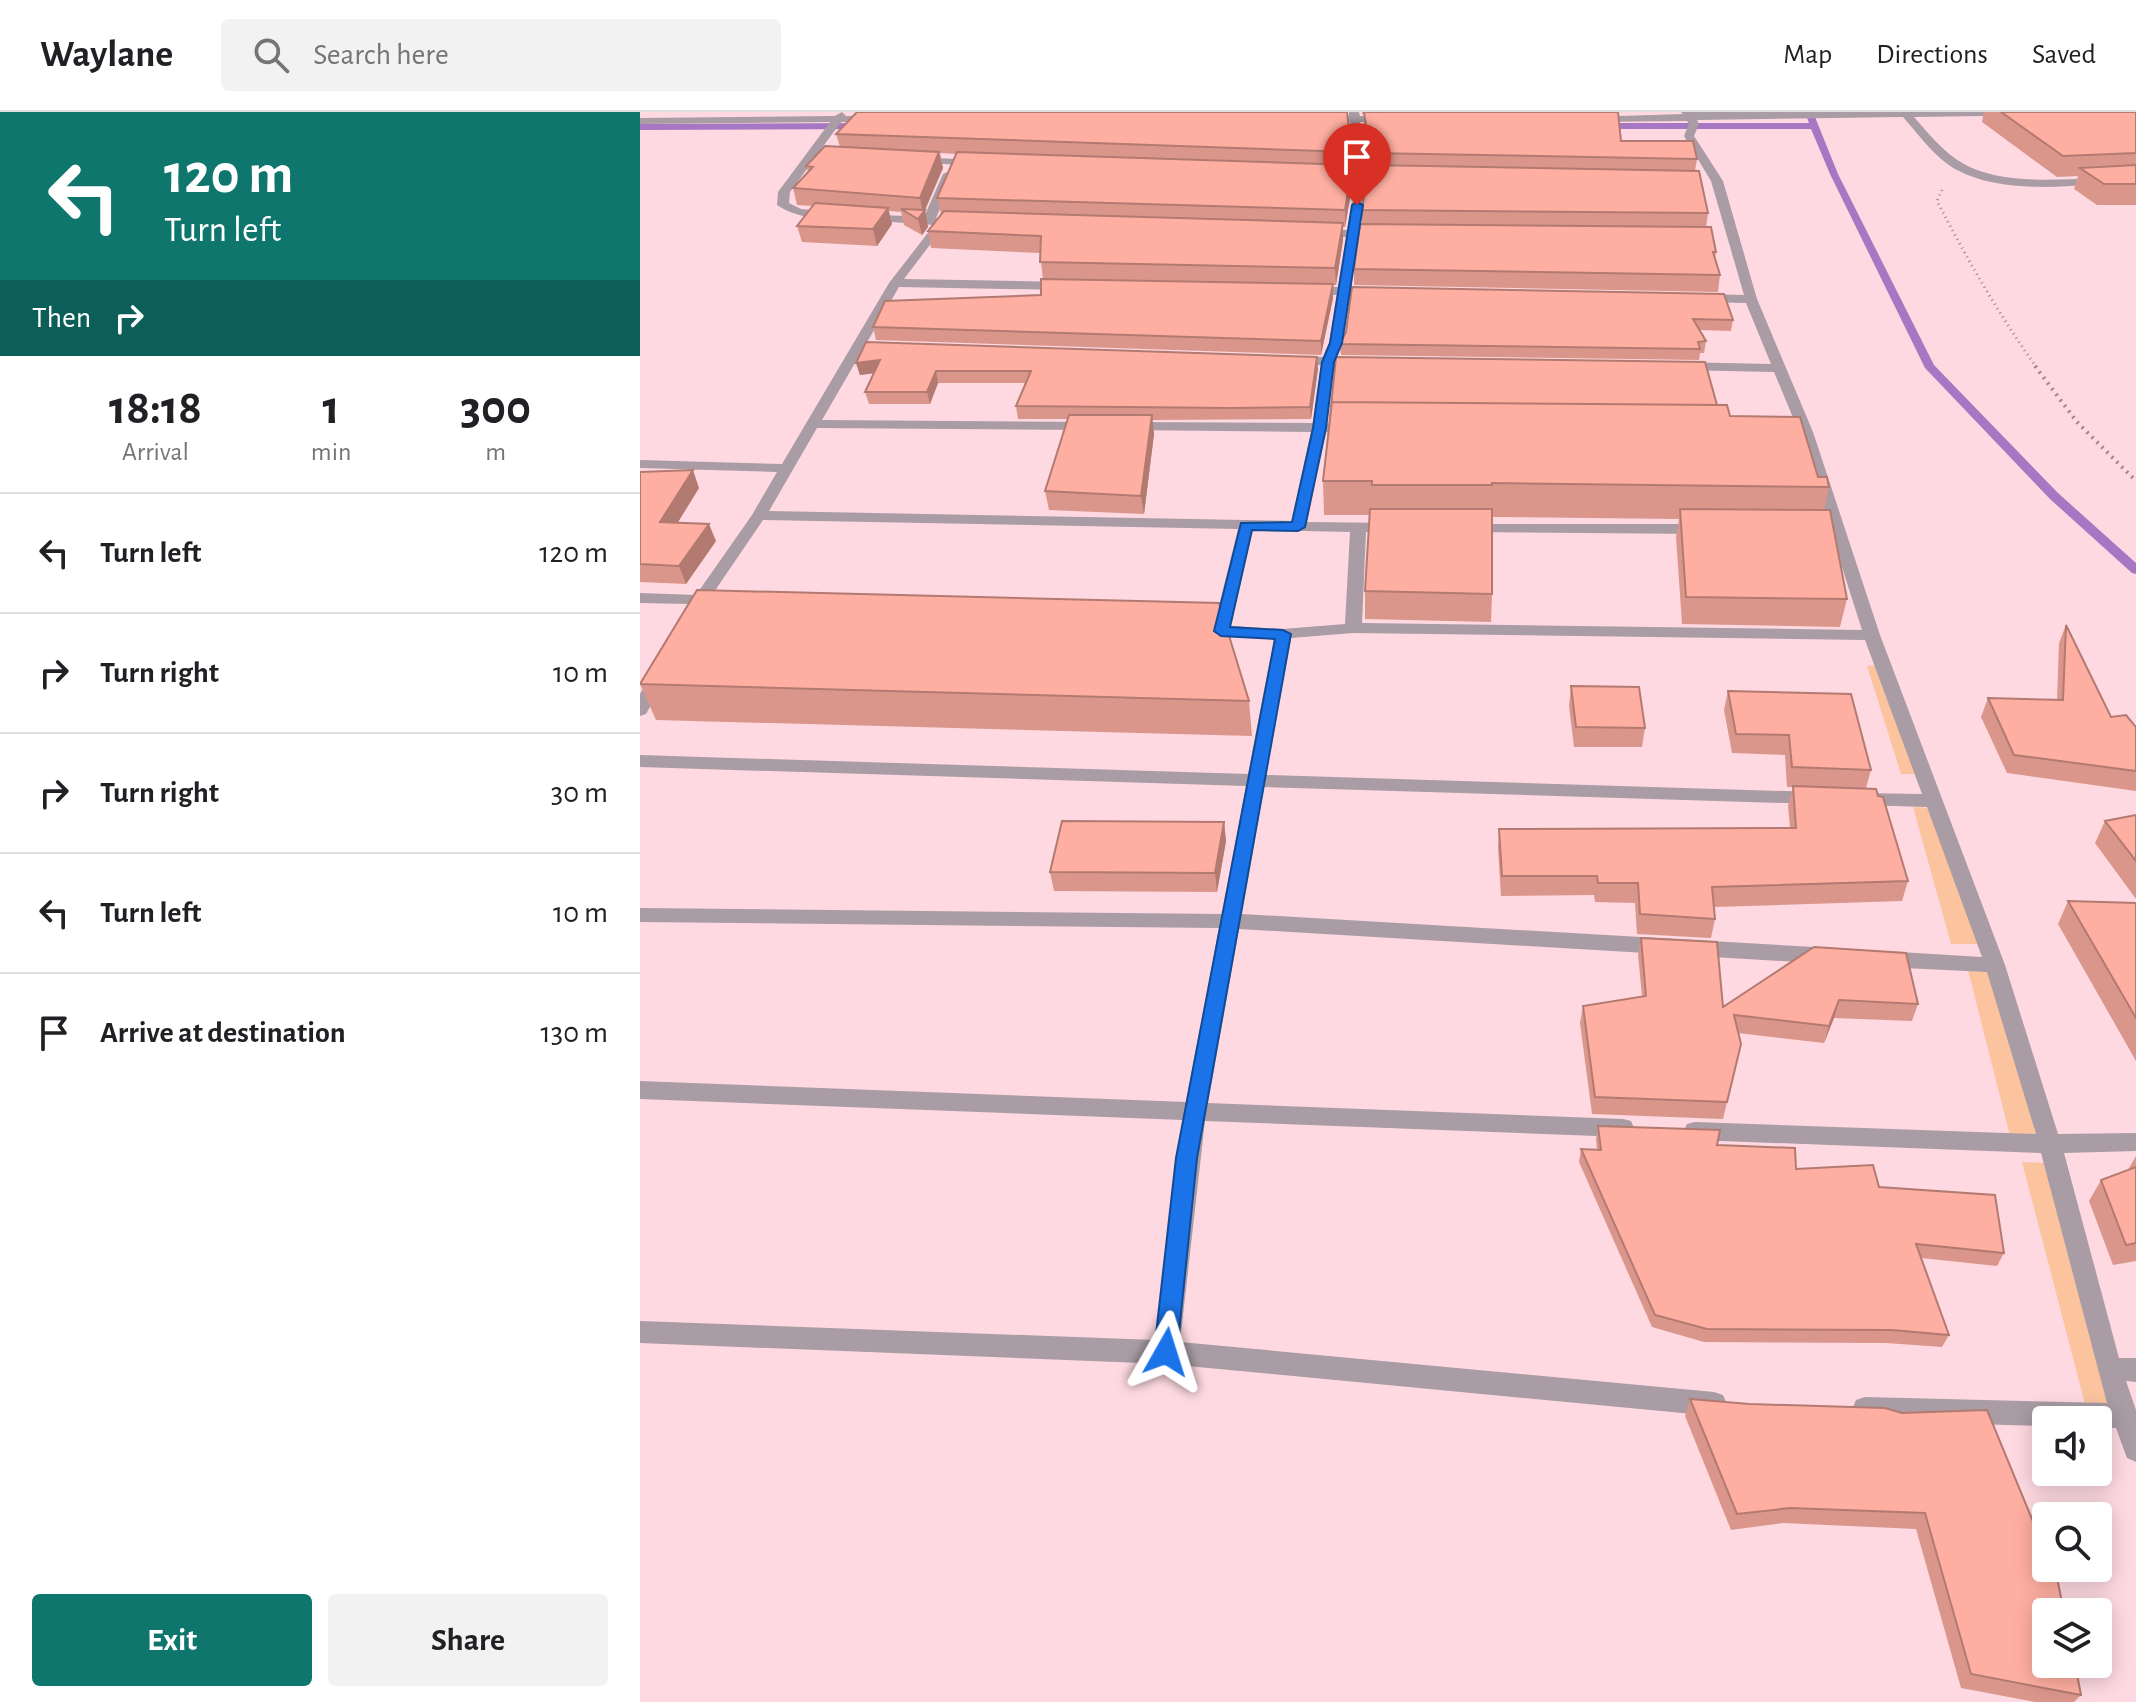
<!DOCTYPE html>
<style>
:root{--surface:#fff;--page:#f2f2f2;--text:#202124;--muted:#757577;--line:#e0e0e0;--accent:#0f766e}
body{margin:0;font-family:"Alegreya Sans",sans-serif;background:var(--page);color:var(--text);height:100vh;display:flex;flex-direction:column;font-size:30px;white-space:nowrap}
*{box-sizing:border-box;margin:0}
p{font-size:26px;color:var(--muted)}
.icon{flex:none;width:44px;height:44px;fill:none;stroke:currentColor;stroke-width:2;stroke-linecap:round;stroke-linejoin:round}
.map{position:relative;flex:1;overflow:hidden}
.panel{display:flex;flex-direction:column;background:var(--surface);width:640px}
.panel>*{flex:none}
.guide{background:#0f766e;color:#fff;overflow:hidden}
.fabs{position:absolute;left:1392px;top:1294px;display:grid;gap:16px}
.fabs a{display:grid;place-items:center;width:80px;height:80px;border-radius:8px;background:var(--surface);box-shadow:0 4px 20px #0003;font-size:40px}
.pin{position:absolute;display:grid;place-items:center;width:68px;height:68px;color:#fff;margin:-82px -34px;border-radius:50% 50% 50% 0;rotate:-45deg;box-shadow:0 0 8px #0007}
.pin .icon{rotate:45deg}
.me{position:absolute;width:88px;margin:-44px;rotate:6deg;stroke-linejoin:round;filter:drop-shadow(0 0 6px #0008)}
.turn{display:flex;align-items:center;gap:28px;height:168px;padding:0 32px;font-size:36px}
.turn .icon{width:104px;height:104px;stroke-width:2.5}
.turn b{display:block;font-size:56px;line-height:68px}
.then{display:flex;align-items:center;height:76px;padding:0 32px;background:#0003;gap:16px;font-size:30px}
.eta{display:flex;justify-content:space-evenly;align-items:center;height:136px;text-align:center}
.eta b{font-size:48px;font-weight:600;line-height:56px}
.primary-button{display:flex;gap:16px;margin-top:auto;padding:16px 32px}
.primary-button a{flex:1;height:92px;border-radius:8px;background:var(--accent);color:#fff;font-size:32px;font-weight:600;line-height:92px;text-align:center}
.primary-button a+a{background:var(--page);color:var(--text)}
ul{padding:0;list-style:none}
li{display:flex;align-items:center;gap:24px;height:120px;padding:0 32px;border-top:2px solid var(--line)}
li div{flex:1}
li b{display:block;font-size:30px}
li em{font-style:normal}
header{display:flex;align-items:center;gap:48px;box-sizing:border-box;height:112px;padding:0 40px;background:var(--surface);border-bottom:2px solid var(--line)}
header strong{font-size:38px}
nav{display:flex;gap:44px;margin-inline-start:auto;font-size:28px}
.search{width:560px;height:72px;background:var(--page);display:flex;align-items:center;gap:20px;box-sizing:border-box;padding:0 28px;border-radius:8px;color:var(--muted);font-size:30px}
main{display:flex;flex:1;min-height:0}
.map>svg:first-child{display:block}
.green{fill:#fbc49f}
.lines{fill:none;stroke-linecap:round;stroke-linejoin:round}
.stream{fill:#a677c3;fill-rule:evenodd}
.path-far1{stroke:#a1878c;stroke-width:3;stroke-dasharray:1 4;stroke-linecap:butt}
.path{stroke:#a1878c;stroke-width:4;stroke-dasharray:2 5;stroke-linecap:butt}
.street{fill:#a99ca4;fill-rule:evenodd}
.wall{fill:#db968b}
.shaded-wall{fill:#b27a71}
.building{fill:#ffafa2;stroke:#b27a71;stroke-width:2}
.route{fill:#1a73e8;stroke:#114b97;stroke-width:2}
</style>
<header>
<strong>Waylane</strong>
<div class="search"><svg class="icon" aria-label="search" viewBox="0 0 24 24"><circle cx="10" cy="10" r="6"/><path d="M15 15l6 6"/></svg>Search here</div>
<nav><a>Map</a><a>Directions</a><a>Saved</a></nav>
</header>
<main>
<section class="panel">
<div class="guide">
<div class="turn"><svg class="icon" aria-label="left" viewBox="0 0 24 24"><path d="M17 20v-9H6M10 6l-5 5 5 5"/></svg><div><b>120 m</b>Turn left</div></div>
<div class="then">Then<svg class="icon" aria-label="right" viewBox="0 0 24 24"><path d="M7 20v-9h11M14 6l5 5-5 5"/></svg></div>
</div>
<div class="eta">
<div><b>18:18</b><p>Arrival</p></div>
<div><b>1</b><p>min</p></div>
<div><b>300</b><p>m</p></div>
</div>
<ul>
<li><svg class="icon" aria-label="left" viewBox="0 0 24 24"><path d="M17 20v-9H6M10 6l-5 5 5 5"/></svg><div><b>Turn left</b></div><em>120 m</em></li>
<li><svg class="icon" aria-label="right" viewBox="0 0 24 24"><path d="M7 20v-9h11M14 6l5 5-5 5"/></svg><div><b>Turn right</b></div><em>10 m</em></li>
<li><svg class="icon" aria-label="right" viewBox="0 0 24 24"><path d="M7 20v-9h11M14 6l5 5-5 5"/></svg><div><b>Turn right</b></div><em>30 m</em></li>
<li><svg class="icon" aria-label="left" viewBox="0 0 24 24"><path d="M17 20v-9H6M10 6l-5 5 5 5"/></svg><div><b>Turn left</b></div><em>10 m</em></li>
<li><svg class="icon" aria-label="arrive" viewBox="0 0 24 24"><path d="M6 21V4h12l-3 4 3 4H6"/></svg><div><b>Arrive at destination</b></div><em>130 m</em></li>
</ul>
<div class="primary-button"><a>Exit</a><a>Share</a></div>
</section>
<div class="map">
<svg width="1496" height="1590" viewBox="0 0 1496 1590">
<rect width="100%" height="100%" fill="#fed9e1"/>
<!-- green -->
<path class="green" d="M1239 553 1279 662H1261L1227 554Z
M1273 695 1292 696 1339 832H1311Z
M1328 858 1352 859 1397 1027 1371 1028Z
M1382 1050 1408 1051 1475 1296H1446Z"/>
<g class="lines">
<!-- stream -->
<path class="stream" d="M1165 0H1173L1198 62 1294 253 1418 381 1496 451V462L1492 461 1410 387 1285 256 1190 62 1171 17H960L956 14 960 11H1169Z
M0 12 225 11 229 14 225 17 0 18Z"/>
<!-- path-far1 -->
<path class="path-far1" d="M1302 78 1297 89C1327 147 1359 203 1397 256"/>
<!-- path -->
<path class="path" d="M1395 254 1437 310 1496 369"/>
<!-- street -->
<path class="street" d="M202 0 206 4H236L241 7 236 10H201L179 40 190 41V45L175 46 150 80 149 91 161 97 195 100 197 102C182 111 151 103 137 93L138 80 190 10 0 12V6L195 4Z
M709 0H719L720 4 756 5 757 7 752 10H720L727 60 754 61 760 64 754 67H727L719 118H747L753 122 747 126 718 125 711 175 739 176 745 180 739 184 710 183 703 231 696 246H722L729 250 722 254H694L687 312H714L721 316 714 320H685L667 410 755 411 763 416 755 421 726 420 722 511 1222 518 1159 320 1134 260 1038 258 1031 254 1038 250 1131 252 1106 191 1059 190 1053 186 1059 182 1104 183 1071 69 1044 24 1049 12 1047 9 952 10 947 7 948 5 1043 2 1041 0H1407L1402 3 1274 5C1289 22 1304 41 1324 52 1368 77 1446 65 1496 64V70C1440 72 1368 85 1317 58 1295 46 1279 23 1263 5L1057 8 1059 12 1054 24 1083 69 1117 187 1173 320 1240 523 1365 853 1418 1022 1496 1021V1039L1424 1041 1479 1246H1496V1270L1486 1269 1496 1298V1350L1487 1346 1476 1316H1458V1308H1406V1314L1225 1309 1216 1306 1212 1297 1216 1288 1225 1285 1467 1291 1401 1041 1055 1028 1047 1026 1044 1019 1047 1012 1055 1010 1396 1022 1347 860 1243 855 1236 852 1233 847 1236 842 1243 839 1342 845 1287 695 1219 693 1210 687 1219 681 1282 682 1225 528 713 521 651 526 626 663 1175 680 1184 686 1175 692 624 675 602 802 1191 836 1198 839 1201 844 1198 849 1191 852 599 817 568 991 983 1007 991 1009 994 1016 991 1023 983 1025 565 1009 540 1230 1074 1280 1083 1283 1087 1292 1083 1301 1074 1304 526 1252 0 1231V1209L515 1228 543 1008 0 987V969L546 990 579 816 0 810V796L582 802 606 674 0 655V643L608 662 634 527 560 523 552 518 560 513 574 514 598 417 123 408 72 483 83 485V491L65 493 60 500 54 502 46 497 49 492 0 491V481L56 483 112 403 137 360 0 356V348L142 352 249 171 294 113 223 108 217 105 223 102 284 105 303 62 309 59 315 62 296 106 323 108 329 111 323 114 305 113 264 167 427 170 433 174 427 178 259 175 182 308 450 310 457 314 450 318 177 316 129 399 652 409 671 320 486 318 479 314 486 310 673 311 681 253H650L643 249 650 245H683L689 231 697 183 667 182 661 178 667 174 698 175 707 125H679L673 121 679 117 708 118 716 67 686 66 680 63 686 60H716L710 10H684L679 7 684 4H709ZM613 418 710 420 705 512 643 517 590 514Z
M274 45 338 48 343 51 338 54 270 50V46Z
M827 412H1063L1071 417 1063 422 822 420V414Z
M18 559 27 564 6 602 0 604V582L12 560Z"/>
</g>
<!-- wall -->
<path class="wall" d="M722 0H978L981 29 1057 47 1055 59 1068 101 1066 115 1076 140 1075 147 1080 163 1078 180 714 173V157L722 112V98L729 54 724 14V2H722Z
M1344 0H1496V93H1457L1434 77 1438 64 1417 65 1342 10Z
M196 22 712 40 713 69 705 115H703V128L696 173H693V186L681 243 236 228 233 215 401 183 403 167 400 141 291 136 288 119 301 102 297 86 316 42 300 41 303 56 285 98 288 115 282 123 264 113 261 100 249 99 252 112 237 134 162 130 157 114 173 94 157 93 153 76 168 60 166 54 200 35Z
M712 175 1093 208 1091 219 1059 218 1066 229 1064 241H1060L1059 248 701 243 700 232 706 220Z
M677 245 678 257 671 307 512 308 514 322 504 402 409 398 405 379 428 307H378L376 294 386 271H298L290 292H229L225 280 234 261 220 263 216 251Z
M1077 293 1090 304 1178 365 1189 375 1184 398 1207 487 1200 515 1042 512 1036 425 1039 407 852 405V482L851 510 725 507V479L730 403H684L683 369 690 294Z
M0 360 59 376 38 410 76 429 46 472 0 470Z
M1426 513 1471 605 1496 615V679L1367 661 1341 605 1348 586 1417 588 1419 531Z
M0 572 609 589 612 624 16 608Z
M931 574 1005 616 1002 635H934L929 594Z
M1088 579 1231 658 1226 676 1268 769 1262 789 1074 795 1075 807 1071 826 997 822 995 791 955 790 954 783 861 784 858 736 859 717 1150 716 1148 694 1153 675H1147L1145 643 1092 641 1084 598Z
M1496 703V787L1455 731 1465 709Z
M584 710 586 729 577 780 414 779 410 760Z
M1428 789 1496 791V949L1418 812Z
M1001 826 1083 895 1174 835 1278 892 1272 909 1194 906 1184 931 1098 921 1101 932 1083 1007 952 1002 940 911 943 894 1002 884 998 843Z
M958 1014 1077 1033 1156 1057 1239 1075 1364 1141 1357 1154 1281 1146 1309 1223 1302 1235 1246 1231 1064 1230 1012 1215 939 1050 941 1037 957 1038 956 1027Z
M1496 1044V1149L1473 1153 1449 1089 1461 1068 1488 1058Z
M1050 1287 1109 1292 1245 1296 1441 1583 1434 1590H1395L1321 1576 1276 1417 1143 1411 1091 1418 1045 1304Z"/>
<!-- shaded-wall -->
<path class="shaded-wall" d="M299 40 303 56 285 98 288 115 282 123 278 107 283 101 280 86Z
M712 53 713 69 705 115V98Z
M248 96 252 112 237 134 233 117Z
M703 111V128L696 173 695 156Z
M693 172V186L681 243V229Z
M677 245 678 257 671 307 670 295Z
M240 248 243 260 220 263 216 251Z
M296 259 298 271 290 292 287 280Z
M512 303 514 322 504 402 501 384Z
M53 358 59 376 27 428 20 410Z
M69 412 76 429 46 472 39 454Z
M584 710 586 729 577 780 575 761Z
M1199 888 1194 906 1184 931 1189 914Z"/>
<!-- building -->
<path class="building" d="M217 0H707L712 40 196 22Z
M724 0H978L981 29H1053L1057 47 730 41Z
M1361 0H1496V41L1423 44Z
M185 34 299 40 280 86 153 76 173 55 166 54Z
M317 40 712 53 705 98 297 86Z
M729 53 1059 59 1068 101 722 98Z
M1496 53V72H1464L1440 56Z
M175 91 248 96 233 117 157 114Z
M261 97 285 98 278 107Z
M304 99 703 111 695 156 400 150 401 124 288 119Z
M720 112 1071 115 1076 140H1073L1080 163 714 157Z
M401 167 693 172 681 229 233 215 245 189 401 183Z
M712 175 1084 182 1093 208 1053 207 1066 229 1058 230 1060 237 700 232 706 220Z
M226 230 677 245 670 295 591 296 376 294 391 259H296L287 280H225L240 248 216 251Z
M696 245 1065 250 1077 293 692 290 691 295Z
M692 290 1087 293 1090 304 1160 305 1178 365H1187L1189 375 852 371V373H732V369H683Z
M429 303H512L501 384 405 379Z
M53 358 20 410 69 412 39 454 0 452V360Z
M730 397H852V482L725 479Z
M1040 397 1190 398 1207 487 1046 485Z
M57 478 579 491 609 589 0 572Z
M1426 513 1471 605 1486 603 1496 615V659L1374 643 1348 586 1423 588Z
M931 574 999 575 1005 616 936 615Z
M1088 579 1211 582 1231 658 1152 655 1149 623 1096 622Z
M1153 674 1236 677 1238 684 1243 685 1268 769 1072 775 1075 807 1000 802 998 771H958L957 764H862L859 717 1156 716Z
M1496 703V749L1465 709Z
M422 709 584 710 575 761 410 760Z
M1428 789 1496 791V906Z
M1001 826 1077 830 1083 895 1174 835 1266 841 1278 892 1199 888 1189 914 1094 903 1101 932 1087 990 955 985 943 894 1006 884Z
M958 1014 1080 1018 1077 1033 1155 1036 1156 1057 1233 1053 1239 1075 1355 1083 1364 1141 1276 1132 1309 1223 1252 1218 1067 1217 1015 1203 941 1037 961 1038Z
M1496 1055V1131L1486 1133 1461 1068Z
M1050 1287 1109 1292 1245 1296 1262 1301 1347 1298 1399 1424H1406V1456H1415L1424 1500H1406V1552H1435L1441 1583 1331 1562 1285 1401 1150 1396 1097 1402Z"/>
<!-- route -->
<path class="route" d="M717 90 723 93 702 231 694 250 686 316 665 415 658 419 612 418 590 515 643 518 651 522 557 1046 537 1240 534 1247 526 1250 518 1247 514 1240 536 1046 635 527 581 524 574 519 601 411 652 410 673 316 682 250 690 231 712 93Z"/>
</svg>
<div class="fabs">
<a><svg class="icon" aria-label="sound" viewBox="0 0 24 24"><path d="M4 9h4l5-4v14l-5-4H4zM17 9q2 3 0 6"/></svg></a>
<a><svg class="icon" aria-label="search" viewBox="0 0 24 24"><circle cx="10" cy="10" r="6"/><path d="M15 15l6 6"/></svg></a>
<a><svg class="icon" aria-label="layers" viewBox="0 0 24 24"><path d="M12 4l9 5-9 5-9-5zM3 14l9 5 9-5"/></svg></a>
</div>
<div class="pin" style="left:717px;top:93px;background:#d93025"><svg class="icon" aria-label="arrive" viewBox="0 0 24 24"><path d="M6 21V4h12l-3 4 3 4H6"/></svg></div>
<svg class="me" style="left:526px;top:1240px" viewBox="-20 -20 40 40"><path d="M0-17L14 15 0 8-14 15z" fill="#1a73e8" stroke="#fff" stroke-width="4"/></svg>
</div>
</main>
